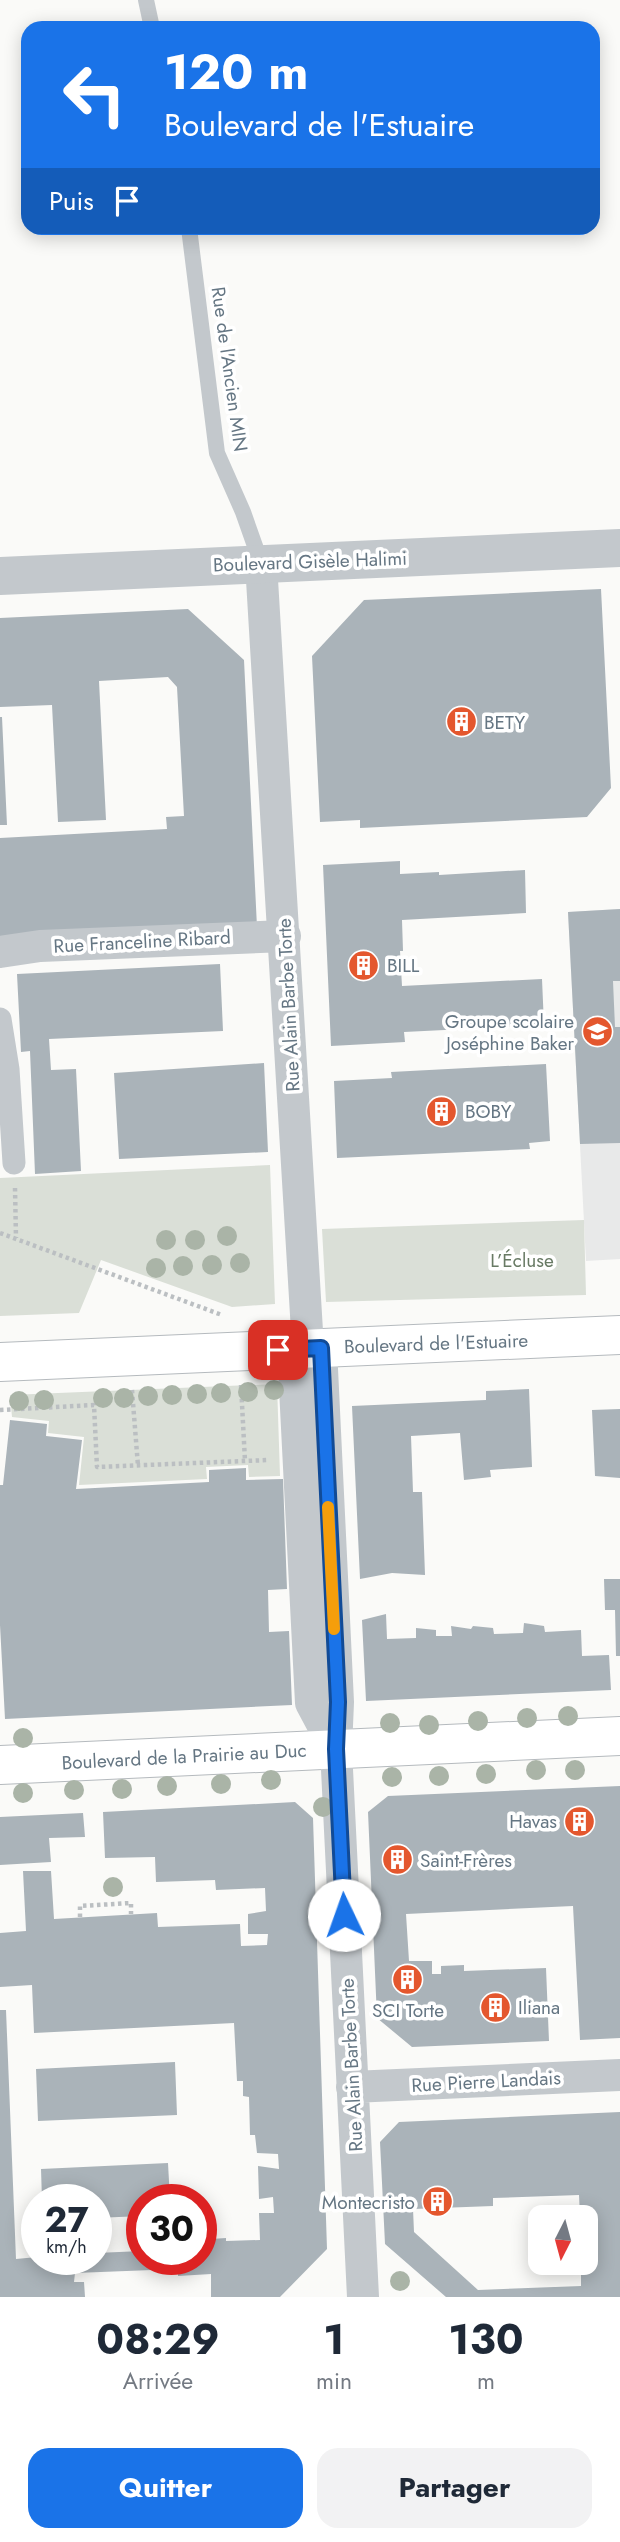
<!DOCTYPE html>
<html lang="fr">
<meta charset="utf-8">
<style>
:root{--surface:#fff;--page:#f2f2f3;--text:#1f2937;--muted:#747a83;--accent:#1a73e8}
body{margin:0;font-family:Jost,sans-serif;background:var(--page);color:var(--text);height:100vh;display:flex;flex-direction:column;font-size:26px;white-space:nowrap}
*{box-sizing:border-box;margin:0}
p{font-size:23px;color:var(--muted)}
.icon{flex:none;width:38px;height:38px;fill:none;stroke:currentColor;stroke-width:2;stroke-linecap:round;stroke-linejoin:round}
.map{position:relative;height:2297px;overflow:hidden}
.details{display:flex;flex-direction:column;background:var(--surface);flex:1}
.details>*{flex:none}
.hud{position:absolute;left:21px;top:21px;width:579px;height:214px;border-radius:21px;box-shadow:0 4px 18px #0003;background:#1a73e8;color:#fff;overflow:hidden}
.needle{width:46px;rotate:186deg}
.controls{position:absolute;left:528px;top:2205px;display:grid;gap:14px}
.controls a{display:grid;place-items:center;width:70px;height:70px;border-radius:14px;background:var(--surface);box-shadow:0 4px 18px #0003;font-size:35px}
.speed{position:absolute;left:21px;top:2184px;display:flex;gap:14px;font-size:35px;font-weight:700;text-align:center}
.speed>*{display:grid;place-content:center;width:91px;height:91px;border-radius:50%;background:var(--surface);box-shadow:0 4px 18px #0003;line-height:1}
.speed small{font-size:18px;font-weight:400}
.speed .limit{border:10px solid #d22;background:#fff;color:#111}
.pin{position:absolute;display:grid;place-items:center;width:60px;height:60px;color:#fff;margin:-30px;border-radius:14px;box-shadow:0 4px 10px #0006}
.me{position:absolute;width:77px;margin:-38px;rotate:357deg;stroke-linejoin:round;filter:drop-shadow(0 0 5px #0008)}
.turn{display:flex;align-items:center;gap:24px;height:147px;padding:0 28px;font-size:32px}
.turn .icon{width:91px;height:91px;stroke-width:2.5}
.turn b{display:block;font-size:49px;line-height:60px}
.then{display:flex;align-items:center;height:66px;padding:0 28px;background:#0003;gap:14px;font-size:26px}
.eta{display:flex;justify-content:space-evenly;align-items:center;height:119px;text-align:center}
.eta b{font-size:42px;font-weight:700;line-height:49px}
.primary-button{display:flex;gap:14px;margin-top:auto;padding:14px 28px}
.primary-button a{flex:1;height:80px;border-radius:21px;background:var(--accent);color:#fff;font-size:28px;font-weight:700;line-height:80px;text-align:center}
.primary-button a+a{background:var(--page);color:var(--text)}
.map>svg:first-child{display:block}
.built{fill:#e8e9e9}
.green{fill:#dadfd7}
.building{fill:#aab3b9;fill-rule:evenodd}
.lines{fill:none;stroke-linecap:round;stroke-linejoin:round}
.primary-casing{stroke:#b5babe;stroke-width:40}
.path{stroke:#bbbfc2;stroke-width:4.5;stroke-dasharray:3.5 3.5;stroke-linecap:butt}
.service{stroke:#c3c8cc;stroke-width:16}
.pedestrian{stroke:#c3c8cc;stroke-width:23}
.minor{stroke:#c3c8cc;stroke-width:32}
.tertiary{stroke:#c3c8cc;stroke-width:38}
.primary{stroke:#fff;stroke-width:38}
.tree{fill:#aab4a7}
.route-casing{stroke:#114b97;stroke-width:18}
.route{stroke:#1a73e8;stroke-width:12}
.slow{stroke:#f59e0b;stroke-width:12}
.labels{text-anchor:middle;stroke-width:7;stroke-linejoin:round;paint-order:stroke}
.street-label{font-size:19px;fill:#657683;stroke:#fff}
.poi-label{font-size:19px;fill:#657683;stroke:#fff;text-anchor:start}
.park-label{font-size:19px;fill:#687a64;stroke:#fff}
</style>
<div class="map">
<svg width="620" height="2297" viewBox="0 0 620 2297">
<rect width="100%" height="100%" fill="#fafaf8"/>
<!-- built -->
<path class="built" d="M620 909V1259L586 1261 568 912Z"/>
<!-- green -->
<path class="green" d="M270 1165 275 1304 232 1307 101 1260 79 1313 0 1316V1178Z
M584 1220 586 1295 326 1302 322 1229Z
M277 1384 280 1476 249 1477 248 1465 206 1467 207 1479 79 1485 84 1437 48 1433 49 1421 12 1417 10 1395Z"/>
<!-- building -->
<path class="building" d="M601 589 611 788 587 817 360 828V820L320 822 312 656 364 600Z
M188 609 244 660 257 927 0 939V838L167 829 166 817 184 816 177 687 168 677 99 681 106 820 58 822 52 705 0 707V618Z
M0 717H2L7 825H0Z
M400 861V874L439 872V875L525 870 526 913 402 920 403 951H400L402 986 542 979 544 1025 404 1032 405 1042 331 1046 323 865Z
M620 909V981H613L615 1027H620V1143L580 1144 568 912Z
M220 964 223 1031 49 1039 51 1070 76 1069 81 1171 35 1174 30 1051 21 1052 17 974Z
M264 1063 268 1152 119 1159 114 1073Z
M546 1064 550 1141 529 1143 530 1149 337 1158 334 1081 392 1078 391 1072Z
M529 1389 532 1467 490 1470 491 1477 464 1480 460 1433 411 1436 413 1492H422L425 1575 392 1573 360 1579 352 1406 486 1400V1391Z
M620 1409V1478L595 1476 592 1410Z
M10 1420 47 1424 46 1436 82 1440 76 1489 209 1482V1470L246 1468V1480L283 1479 287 1589 268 1590 269 1632 289 1631 292 1705 5 1719 0 1625V1485H3Z
M604 1579H620V1656H616L615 1610H605Z
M386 1614 387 1639 416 1638V1628L436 1630V1636H452L451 1626 471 1629 473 1626 493 1628 494 1634 523 1633 524 1623 544 1626 545 1632 581 1630 582 1656 609 1655 611 1690 366 1701 362 1620Z
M620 1786V2038L580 2040 573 1906 406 1914 409 1961H432V1974H441V1966L464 1965V1971L546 1968 549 2041 412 2047 377 2018 368 1812 388 1796Z
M295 1802 313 1818 327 2249 280 2297H211V2274L178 2276V2269L75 2273 74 2282H84L85 2297H0V2010H6L16 2259 37 2257V2259H96V2253L142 2251V2259H201V2246H211V2239L226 2238V2241L260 2240 259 2213H274L273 2197 259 2199 258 2166 279 2169 278 2154 257 2153 255 2135H250L249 2097 243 2096V2081H237L234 2023 34 2033 32 1985 0 1987V1933L26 1931 23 1871H51L54 1919 157 1913 158 1927 240 1924 241 1946 267 1945 268 1934H248V1914L266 1911 265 1888 216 1890 215 1880 156 1882 155 1857 105 1858 103 1812Z
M83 1813 85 1837 49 1838 51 1862 0 1865V1817Z
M175 2062 177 2115 38 2121 36 2069Z
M620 2112V2297H446L385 2244 380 2142 399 2122ZM579 2195 580 2217H586V2263H581V2286L478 2290 414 2232 413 2209 493 2206V2198Z
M168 2163 170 2200H142V2216L96 2218V2200H42L41 2169Z"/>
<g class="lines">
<defs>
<path id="primary" d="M0 1362 620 1335
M0 1765 620 1736"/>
</defs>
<!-- primary casing -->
<use href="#primary" class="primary-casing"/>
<!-- path -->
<path class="path" d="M15 1188 16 1238
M0 1233 222 1315
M241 1385 245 1461
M132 1390 138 1466
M0 1410 94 1405 97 1467 269 1460
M80 1917V1906L131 1903V1914"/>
<!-- service -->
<path class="service" d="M146 0 152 28
M189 228 217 453 243 512 261 563"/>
<!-- pedestrian -->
<path class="pedestrian" d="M0 1019 8 1069 14 1163"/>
<!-- minor -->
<path class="minor" d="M261 563 308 1348
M0 952 40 946 285 936
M321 1348 338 1702 336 1749 363 2297
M293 1349 311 1703 335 1748
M352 2087 620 2075"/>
<!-- tertiary -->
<path class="tertiary" d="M0 576 620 548"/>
<!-- primary -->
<use href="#primary" class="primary"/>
</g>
<!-- trees -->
<g class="tree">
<circle cx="227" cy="1236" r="10"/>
<circle cx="166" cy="1240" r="10"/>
<circle cx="195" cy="1240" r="10"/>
<circle cx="240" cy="1263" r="10"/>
<circle cx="212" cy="1265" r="10"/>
<circle cx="183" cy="1266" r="10"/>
<circle cx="156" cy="1268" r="10"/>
<circle cx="274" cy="1390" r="10"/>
<circle cx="248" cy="1392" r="10"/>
<circle cx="221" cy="1393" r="10"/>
<circle cx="197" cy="1394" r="10"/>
<circle cx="172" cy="1395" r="10"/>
<circle cx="148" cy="1396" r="10"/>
<circle cx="103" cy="1398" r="10"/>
<circle cx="124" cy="1398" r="10"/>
<circle cx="44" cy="1400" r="10"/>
<circle cx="19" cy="1401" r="10"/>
<circle cx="568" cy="1716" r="10"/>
<circle cx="527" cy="1718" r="10"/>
<circle cx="478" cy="1721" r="10"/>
<circle cx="390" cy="1723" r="10"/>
<circle cx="429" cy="1725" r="10"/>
<circle cx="23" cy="1738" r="10"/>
<circle cx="536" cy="1770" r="10"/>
<circle cx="575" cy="1770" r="10"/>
<circle cx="486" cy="1774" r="10"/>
<circle cx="439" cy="1776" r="10"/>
<circle cx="392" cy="1777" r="10"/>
<circle cx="271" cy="1780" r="10"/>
<circle cx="221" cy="1784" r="10"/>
<circle cx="167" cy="1786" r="10"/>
<circle cx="122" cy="1789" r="10"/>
<circle cx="74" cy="1790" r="10"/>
<circle cx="23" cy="1793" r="10"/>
<circle cx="323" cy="1807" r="10"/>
<circle cx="113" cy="1887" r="10"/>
<circle cx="400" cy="2281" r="10"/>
</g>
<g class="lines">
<defs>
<path id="route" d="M278 1350 321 1348 338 1702 336 1749 344 1915"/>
</defs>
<!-- route casing -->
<use href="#route" class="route-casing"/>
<!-- route -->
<use href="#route" class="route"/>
<!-- slow -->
<path class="slow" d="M328 1507 334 1629"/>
</g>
<!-- icons -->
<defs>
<symbol id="building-disc" viewBox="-11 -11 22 22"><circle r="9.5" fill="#e4572e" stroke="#fff"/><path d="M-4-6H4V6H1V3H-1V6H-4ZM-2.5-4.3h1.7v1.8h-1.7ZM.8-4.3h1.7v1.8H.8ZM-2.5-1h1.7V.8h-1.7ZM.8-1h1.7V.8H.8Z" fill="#fff"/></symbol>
<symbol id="school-disc" viewBox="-11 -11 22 22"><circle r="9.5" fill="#e4572e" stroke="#fff"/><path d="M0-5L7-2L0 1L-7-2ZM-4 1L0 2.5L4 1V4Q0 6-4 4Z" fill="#fff"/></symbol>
</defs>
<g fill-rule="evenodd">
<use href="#building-disc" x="444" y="704" width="35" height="35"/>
<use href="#building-disc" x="346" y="948" width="35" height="35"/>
<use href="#school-disc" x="580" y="1014" width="35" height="35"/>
<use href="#building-disc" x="424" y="1094" width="35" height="35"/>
<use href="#building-disc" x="562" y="1804" width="35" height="35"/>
<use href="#building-disc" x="380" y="1842" width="35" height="35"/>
<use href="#building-disc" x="390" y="1962" width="35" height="35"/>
<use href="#building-disc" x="478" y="1990" width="35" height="35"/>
<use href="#building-disc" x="420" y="2184" width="35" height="35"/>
</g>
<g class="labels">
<!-- street labels -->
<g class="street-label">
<text transform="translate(230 369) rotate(82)" y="7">Rue de l'Ancien MIN</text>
<text transform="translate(310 561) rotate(-2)" y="7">Boulevard Gisèle Halimi</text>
<text transform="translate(142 941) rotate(-3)" y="7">Rue Franceline Ribard</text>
<text transform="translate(288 1005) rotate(-93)" y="7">Rue Alain Barbe Torte</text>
<text transform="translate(436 1343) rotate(-2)" y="7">Boulevard de l'Estuaire</text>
<text transform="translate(184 1756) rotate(-3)" y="7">Boulevard de la Prairie au Duc</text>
<text transform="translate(351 2065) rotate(-93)" y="7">Rue Alain Barbe Torte</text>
<text transform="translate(486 2081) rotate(-3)" y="7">Rue Pierre Landais</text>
</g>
<!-- poi labels -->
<g class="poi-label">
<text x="484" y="729">BETY</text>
<text x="387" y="972">BILL</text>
<text x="574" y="1028" text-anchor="end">Groupe scolaire<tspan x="574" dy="22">Joséphine Baker</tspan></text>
<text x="465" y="1118">BOBY</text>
<text x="557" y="1828" text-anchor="end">Havas</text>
<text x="420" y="1867">Saint-Frères</text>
<text x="518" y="2014">Iliana</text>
<text x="408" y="2017" text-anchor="middle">SCI Torte</text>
<text x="415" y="2209" text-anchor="end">Montecristo</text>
</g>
<!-- park labels -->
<g class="park-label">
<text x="522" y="1267">L’Écluse</text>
</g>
</g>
</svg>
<div class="controls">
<a><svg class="needle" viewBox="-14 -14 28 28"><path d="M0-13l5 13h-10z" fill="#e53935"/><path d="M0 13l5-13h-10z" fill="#747a83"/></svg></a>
</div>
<div class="speed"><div>27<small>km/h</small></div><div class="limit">30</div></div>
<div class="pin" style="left:278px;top:1350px;background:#d93025"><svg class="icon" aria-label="arrive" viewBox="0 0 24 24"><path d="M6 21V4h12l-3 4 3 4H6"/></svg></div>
<svg class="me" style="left:344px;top:1915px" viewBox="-20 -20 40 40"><circle r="19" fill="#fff"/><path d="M0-13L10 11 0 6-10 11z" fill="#1a73e8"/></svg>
<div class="hud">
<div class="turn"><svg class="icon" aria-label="left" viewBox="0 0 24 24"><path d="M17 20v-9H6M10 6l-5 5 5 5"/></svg><div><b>120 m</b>Boulevard de l'Estuaire</div></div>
<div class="then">Puis<svg class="icon" aria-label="arrive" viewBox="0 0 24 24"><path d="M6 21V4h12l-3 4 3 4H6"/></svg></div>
</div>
</div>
<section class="details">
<div class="eta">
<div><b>08:29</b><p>Arrivée</p></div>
<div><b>1</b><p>min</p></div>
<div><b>130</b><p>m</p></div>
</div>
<div class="primary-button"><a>Quitter</a><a>Partager</a></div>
</section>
